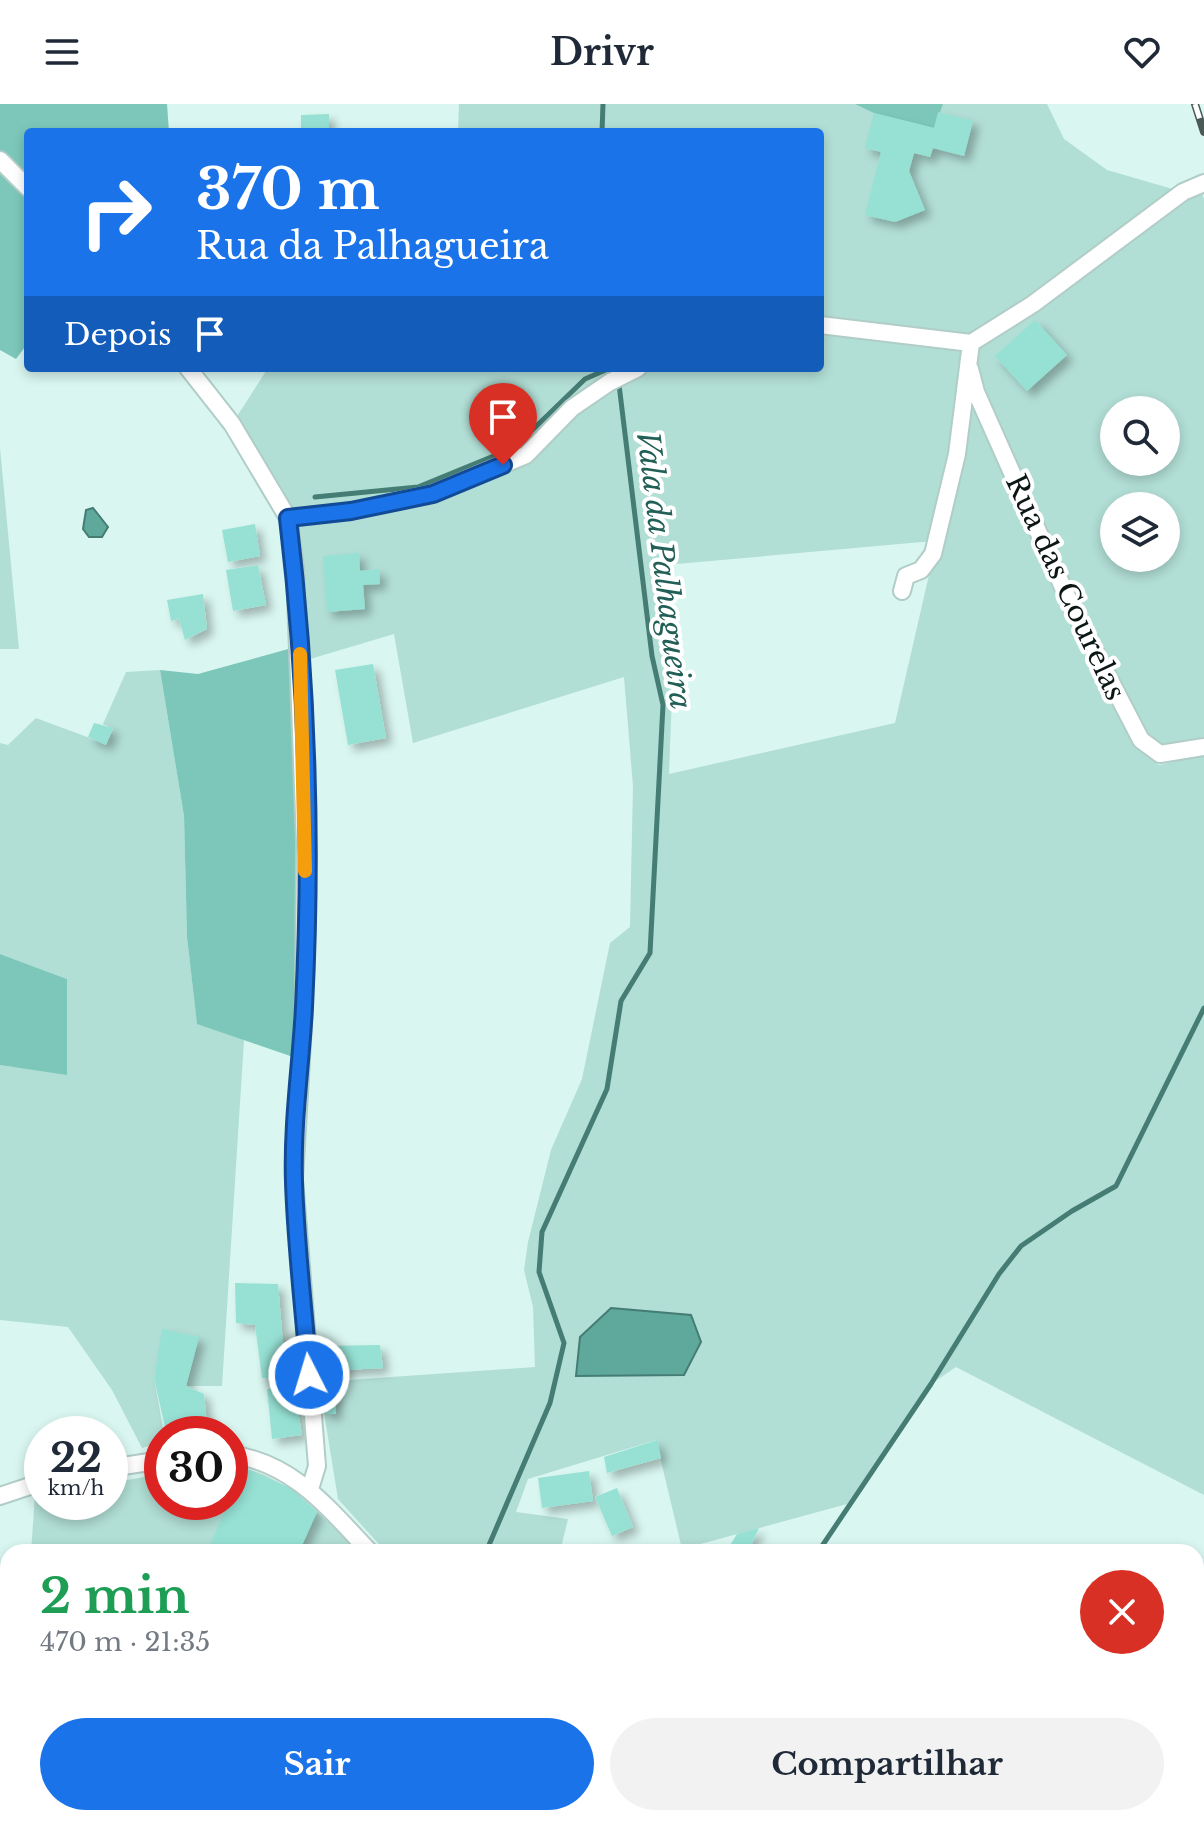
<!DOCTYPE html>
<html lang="pt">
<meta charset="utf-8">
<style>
:root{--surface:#fff;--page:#f2f2f3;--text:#1f2937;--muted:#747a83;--accent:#1a73e8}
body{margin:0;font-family:"Libre Baskerville",serif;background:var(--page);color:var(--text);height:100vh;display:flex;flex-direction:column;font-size:30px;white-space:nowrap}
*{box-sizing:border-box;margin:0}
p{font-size:26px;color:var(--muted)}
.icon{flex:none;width:44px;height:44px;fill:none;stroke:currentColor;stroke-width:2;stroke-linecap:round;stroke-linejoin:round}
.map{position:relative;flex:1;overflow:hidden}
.details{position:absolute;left:0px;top:1440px;width:1204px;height:282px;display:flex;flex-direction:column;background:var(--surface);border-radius:24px 24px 0 0;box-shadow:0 4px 12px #0003}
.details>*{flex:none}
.guide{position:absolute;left:24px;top:24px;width:800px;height:244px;border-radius:8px;box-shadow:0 4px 12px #0003;background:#1a73e8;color:#fff;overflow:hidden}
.buttons{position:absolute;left:1100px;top:292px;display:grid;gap:16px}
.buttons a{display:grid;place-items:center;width:80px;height:80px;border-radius:50%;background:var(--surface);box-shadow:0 4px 12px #0003;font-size:40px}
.speed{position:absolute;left:24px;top:1312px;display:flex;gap:16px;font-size:40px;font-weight:700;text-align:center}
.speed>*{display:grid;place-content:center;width:104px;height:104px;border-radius:50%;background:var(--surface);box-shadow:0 4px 12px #0003;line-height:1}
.speed small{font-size:20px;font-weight:400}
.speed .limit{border:12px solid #d22;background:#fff;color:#111}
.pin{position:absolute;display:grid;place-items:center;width:68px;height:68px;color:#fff;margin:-82px -34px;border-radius:50% 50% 50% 0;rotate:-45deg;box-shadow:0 0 8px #0007}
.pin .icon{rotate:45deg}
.me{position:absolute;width:88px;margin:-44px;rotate:355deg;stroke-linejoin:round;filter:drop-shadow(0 0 6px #0008)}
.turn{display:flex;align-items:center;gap:28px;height:168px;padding:0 40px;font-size:36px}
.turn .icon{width:104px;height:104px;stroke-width:2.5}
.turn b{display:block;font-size:56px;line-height:68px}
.then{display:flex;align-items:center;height:76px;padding:0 40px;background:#0003;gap:16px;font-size:30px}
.round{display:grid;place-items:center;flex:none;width:84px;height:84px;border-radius:42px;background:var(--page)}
.head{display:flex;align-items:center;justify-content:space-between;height:136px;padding:0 40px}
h1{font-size:48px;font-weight:800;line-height:60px;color:#1e9e55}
.button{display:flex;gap:16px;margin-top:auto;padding:16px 40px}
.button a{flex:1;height:92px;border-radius:48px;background:var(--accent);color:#fff;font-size:32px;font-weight:800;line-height:92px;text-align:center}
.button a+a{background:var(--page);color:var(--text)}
header{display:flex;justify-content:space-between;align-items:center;height:104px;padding:0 40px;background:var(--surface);font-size:36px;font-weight:800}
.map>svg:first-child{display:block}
.green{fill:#b1ded5;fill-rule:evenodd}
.forest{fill:#7cc7ba}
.water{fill:#5ea89c;stroke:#457c74;stroke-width:2}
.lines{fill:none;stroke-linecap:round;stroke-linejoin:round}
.stream{stroke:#457c74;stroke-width:5}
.building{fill:#96e1d4;filter:url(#shadow)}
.minor-casing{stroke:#b1cdc7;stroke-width:20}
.minor{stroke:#fff;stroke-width:16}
.rail-casing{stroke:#4a5a57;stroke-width:8}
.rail{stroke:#fff;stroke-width:5;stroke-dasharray:15;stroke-linecap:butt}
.route-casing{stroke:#114b97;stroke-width:20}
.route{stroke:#1a73e8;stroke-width:14}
.slow{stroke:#f59e0b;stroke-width:14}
.labels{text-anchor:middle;stroke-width:8;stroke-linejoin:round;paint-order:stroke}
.street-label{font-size:28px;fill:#0c1715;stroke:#fff}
.water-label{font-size:30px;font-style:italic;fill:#225f56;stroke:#fff}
</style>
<header><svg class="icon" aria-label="menu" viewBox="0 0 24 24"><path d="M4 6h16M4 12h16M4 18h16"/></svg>Drivr<svg class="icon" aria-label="heart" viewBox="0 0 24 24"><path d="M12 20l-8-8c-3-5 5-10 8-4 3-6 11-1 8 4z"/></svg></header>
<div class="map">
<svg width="1204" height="1721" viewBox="0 0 1204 1721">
<defs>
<filter id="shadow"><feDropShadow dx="6" dy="6" stdDeviation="4" flood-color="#0004"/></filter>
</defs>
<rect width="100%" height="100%" fill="#d9f6f0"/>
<!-- green -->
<path class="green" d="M459 0H1047L1064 35 1107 66 1183 88 1199 81 1204 95V643L1160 650 1141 636 970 267 933 437 654 462 672 589 669 670 895 619 971 288 1086 550 1140 646 1159 661 1204 651V1391L956 1263 931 1280 847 1400 682 1445 656 1336 528 1375 516 1408 568 1415 560 1448H386L338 1395 319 1278 535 1263 533 1203 524 1166 528 1138 551 1046 582 975 610 839 630 823 633 682 624 573 413 639 394 530 300 558 288 415 232 320 268 264H820V28H458ZM1114 306H1166V358H1114ZM1114 402H1166V454H1114Z
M0 344 19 545H0Z
M160 566 184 712 187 833 197 919 244 936 222 1282H186L198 1233 163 1226 154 1274 164 1330 162 1338 142 1344 112 1286 68 1223 0 1216V961L67 970V875L0 850V639L8 641 36 614 106 640 113 625 103 620 126 568Z
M230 1361C285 1370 321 1412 359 1448H31L35 1391 42 1390V1398H110V1379L162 1370V1398H230Z
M1196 1520 1204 1524V1721H1100L1105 1714H1196Z
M8 1631V1714H146V1721H0V1655Z
M227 1714H425L424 1721H228Z
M801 1714H905L915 1721H819Z"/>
<!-- forest -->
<path class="forest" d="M0 0H167L169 28H28V239L16 255 0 246Z
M855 0H943L934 24 874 9Z
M299 542V955L197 920 187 833 184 712 160 566 198 570Z
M0 850 67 875V971L0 961Z
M146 1714H227L228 1721H146Z"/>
<!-- water -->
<path class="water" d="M93 404 108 423 102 433H89L83 425 86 406Z
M611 1204 691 1211 701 1238 684 1271 576 1272 580 1233Z
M0 1546 8 1548V1601L0 1599Z"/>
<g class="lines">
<!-- stream -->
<path class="stream" d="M602 28 603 0
M315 393 418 383 501 349 521 337 585 275 610 264
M486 1448 550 1299 564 1239 539 1168 542 1128 607 985 621 897 650 849 663 601 652 552 617 264
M818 1448 931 1280 999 1170 1021 1142 1072 1107 1116 1082 1204 904
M335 1721 338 1714"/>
</g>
<!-- building -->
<path class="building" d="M938 8 973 17 964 52 933 44 930 53 914 49 909 67 925 106 895 118 865 111 881 48 865 44 874 9 934 24Z
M329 10V28H301V11Z
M1035 216 1067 251 1027 287 995 252Z
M255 420 260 452 228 458 222 426Z
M359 449 360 467 379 465 380 480 363 481 365 505 327 508 323 452Z
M258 461 266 501 233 507 226 466Z
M203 490 207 525 185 536 179 515 171 517 167 496Z
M373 560 386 634 348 641 335 566Z
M94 619 113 624 106 641 88 633Z
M235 1179 278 1180 286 1275 262 1274 255 1221 236 1219Z
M162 1225 199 1233 186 1282 204 1290 207 1320 165 1323 154 1274Z
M380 1241 383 1264 324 1267V1242Z
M294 1282 302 1331 272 1335 267 1285Z
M335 1286 336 1310H324V1287Z
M657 1336 661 1354 607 1369 604 1353Z
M244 1364 291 1384 317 1408 299 1448H207Z
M589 1367 593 1397 542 1404 538 1374Z
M617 1384 633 1423 612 1432 595 1393Z
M759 1424 748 1448H726L737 1430Z
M605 1442V1448H584V1443Z
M489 1714H511L509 1721H487Z
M694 1714H716L711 1721H703Z
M761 1714H801L819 1721H759Z"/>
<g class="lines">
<defs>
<path id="minor" d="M0 56 28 84
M820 221 971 239 1033 200 1183 88 1204 79
M188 264 232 320 288 414 295 464 305 738 304 903 294 1075 317 1362 310 1385
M970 265 976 288 1069 497 1141 636 1160 650 1204 643
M288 414 351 407 433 390 526 351 572 304 610 278 638 264
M902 487 906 472 921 466 933 450 957 350 971 239
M230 1350C294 1359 329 1405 370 1448
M110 1364 162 1356
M0 1392 42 1378
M667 1714 675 1721
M425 1721 426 1714"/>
</defs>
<!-- minor casing -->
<use href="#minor" class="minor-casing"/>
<!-- minor -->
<use href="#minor" class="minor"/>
<defs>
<path id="rail" d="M1195 0 1204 28"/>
</defs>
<!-- rail casing -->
<use href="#rail" class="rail-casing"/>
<!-- rail -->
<use href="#rail" class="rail"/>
</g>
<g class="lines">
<defs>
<path id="route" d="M309 1271C304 1207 296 1142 294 1078 292 1020 301 961 304 903 312 741 307 574 288 414L351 407 433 390 503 361"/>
</defs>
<!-- route casing -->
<use href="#route" class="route-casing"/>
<!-- route -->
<use href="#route" class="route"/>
<!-- slow -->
<path class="slow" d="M300 550 305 767"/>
</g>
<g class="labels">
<!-- street labels -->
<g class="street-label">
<text transform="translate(1066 483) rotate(65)" y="10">Rua das Courelas</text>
</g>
<!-- water labels -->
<g class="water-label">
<text transform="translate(664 466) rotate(83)" y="10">Vala da Palhagueira</text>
</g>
</g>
</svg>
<div class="buttons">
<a><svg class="icon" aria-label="search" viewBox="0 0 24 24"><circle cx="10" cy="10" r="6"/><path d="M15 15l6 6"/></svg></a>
<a><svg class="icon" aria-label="layers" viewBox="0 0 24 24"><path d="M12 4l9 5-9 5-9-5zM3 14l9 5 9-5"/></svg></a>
</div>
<div class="speed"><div>22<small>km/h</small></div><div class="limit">30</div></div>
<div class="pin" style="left:503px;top:361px;background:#d93025"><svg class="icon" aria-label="arrive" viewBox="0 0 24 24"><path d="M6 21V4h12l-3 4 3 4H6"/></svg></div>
<svg class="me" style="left:309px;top:1271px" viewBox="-20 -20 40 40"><circle r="17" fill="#1a73e8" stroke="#fff" stroke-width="3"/><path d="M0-11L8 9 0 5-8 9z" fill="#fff"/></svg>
<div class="guide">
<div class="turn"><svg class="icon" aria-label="right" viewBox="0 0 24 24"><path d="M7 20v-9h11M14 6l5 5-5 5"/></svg><div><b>370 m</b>Rua da Palhagueira</div></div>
<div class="then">Depois<svg class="icon" aria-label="arrive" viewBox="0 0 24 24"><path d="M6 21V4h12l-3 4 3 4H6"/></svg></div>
</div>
<section class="details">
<div class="head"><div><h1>2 min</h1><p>470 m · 21:35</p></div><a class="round" style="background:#d93025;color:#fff"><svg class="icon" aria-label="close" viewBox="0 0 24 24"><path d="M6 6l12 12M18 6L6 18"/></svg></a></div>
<div class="button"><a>Sair</a><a>Compartilhar</a></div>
</section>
</div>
